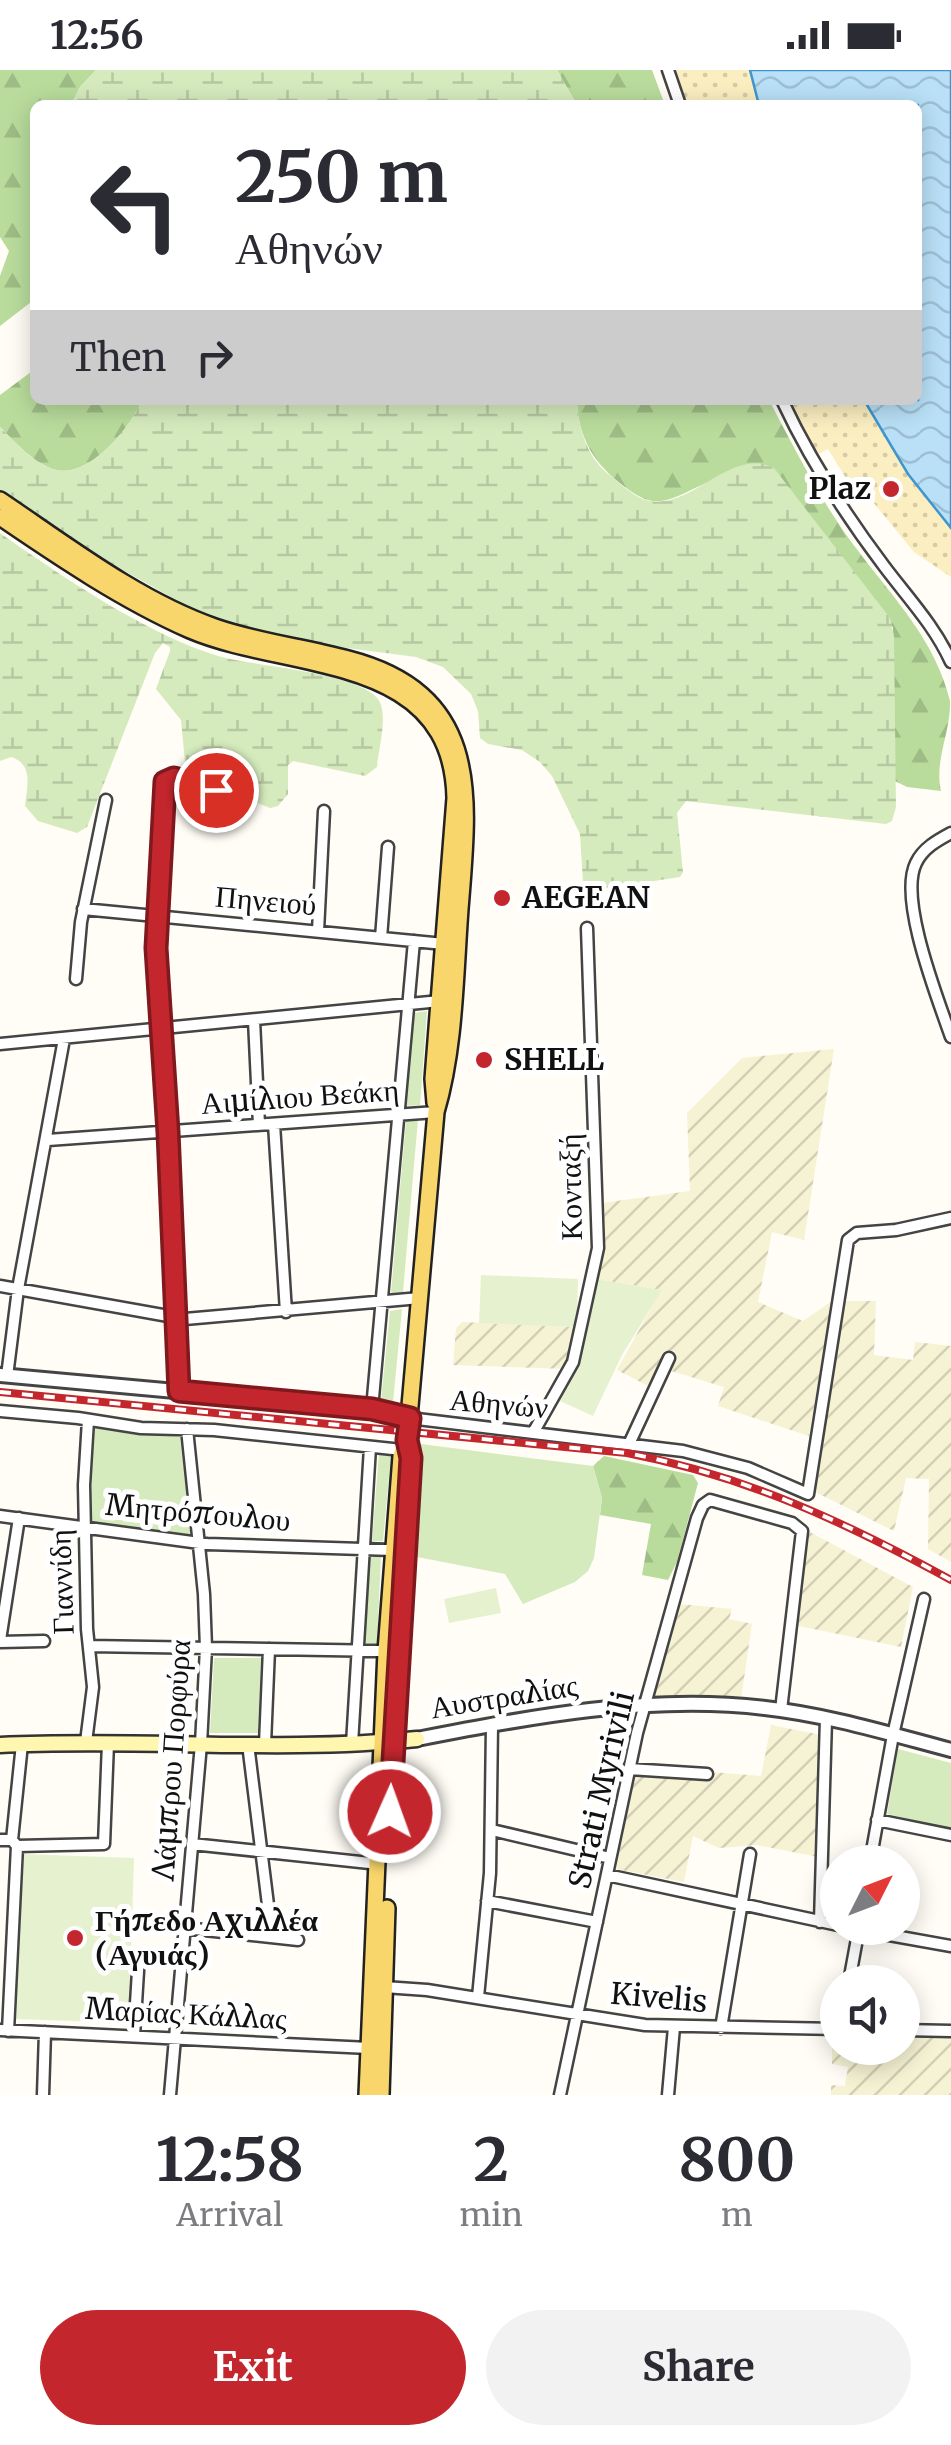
<!DOCTYPE html>
<meta charset="utf-8">
<style>
:root{--surface:#fff;--page:#f2f2f3;--text:#2b2b33;--muted:#7c7c81;--accent:#c4262e}
body{margin:0;font-family:Merriweather,serif;background:var(--page);color:var(--text);height:100vh;display:flex;flex-direction:column;font-size:38px;white-space:nowrap}
*{box-sizing:border-box;margin:0}
p{font-size:32px;color:var(--muted)}
.icon{flex:none;width:55px;height:55px;fill:none;stroke:currentColor;stroke-width:2;stroke-linecap:round;stroke-linejoin:round}
.map{position:relative;height:2025px;overflow:hidden}
.drawer{display:flex;flex-direction:column;background:var(--surface);flex:1}
.drawer>*{flex:none}
.banner{position:absolute;left:30px;top:30px;width:892px;height:305px;border-radius:15px;box-shadow:0 5px 25px #0003;background:#fff;color:var(--text);overflow:hidden}
.needle{width:65px;rotate:48deg}
.fabs{position:absolute;left:820px;top:1775px;display:grid;gap:20px}
.fabs a{display:grid;place-items:center;width:100px;height:100px;border-radius:50%;background:var(--surface);box-shadow:0 5px 25px #0003;font-size:50px}
.pin{position:absolute;display:grid;place-items:center;width:85px;height:85px;color:#fff;margin:-42px;border:5px solid #fff;border-radius:50%;box-shadow:0 2px 10px #0007}
.me{position:absolute;width:110px;margin:-55px;rotate:2deg;stroke-linejoin:round;filter:drop-shadow(0 0 8px #0008)}
.turn{display:flex;align-items:center;gap:35px;height:210px;padding:0 40px;font-size:45px}
.turn .icon{width:130px;height:130px;stroke-width:2.5}
.turn b{display:block;font-size:70px;line-height:85px}
.then{display:flex;align-items:center;height:95px;padding:0 40px;background:#0003;gap:20px;font-size:38px}
.eta{display:flex;justify-content:space-evenly;align-items:center;height:170px;text-align:center}
.eta b{font-size:60px;font-weight:700;line-height:70px}
.primary-button{display:flex;gap:20px;margin-top:auto;padding:20px 40px}
.primary-button a{flex:1;height:115px;border-radius:60px;background:var(--accent);color:#fff;font-size:40px;font-weight:700;line-height:115px;text-align:center}
.primary-button a+a{background:var(--page);color:var(--text)}
.status{display:flex;justify-content:space-between;align-items:center;height:70px;padding:0 50px;background:var(--surface);direction:ltr}
.status svg{height:28px;fill:currentColor}
.map>svg:first-child{display:block}
.farmland{fill:url(#farmland-furrows)}
.forest{fill:url(#forest-firs)}
.wetland{fill:url(#wetland-marsh)}
.sand{fill:url(#sand-dots)}
.park{fill:#d5ebbd}
.pitch{fill:#e6f2cf}
.water{fill:url(#water-waves);stroke:#3f96cf;stroke-width:2.5}
.lines{fill:none;stroke-linecap:round;stroke-linejoin:round}
.minor-casing{stroke:#444;stroke-width:15}
.tertiary-casing{stroke:#444;stroke-width:18}
.secondary-casing{stroke:#333;stroke-width:19}
.primary-casing{stroke:#222;stroke-width:20}
.minor{stroke:#fff;stroke-width:10}
.tertiary{stroke:#fff;stroke-width:12}
.secondary{stroke:#fff6b0;stroke-width:14}
.primary{stroke:#f9d66b;stroke-width:15}
.rail-casing{stroke:#c4262e;stroke-width:8}
.rail{stroke:#fff;stroke-width:4;stroke-dasharray:11;stroke-linecap:butt}
.route-casing{stroke:#7f191e;stroke-width:25}
.route{stroke:#c4262e;stroke-width:18}
.poi-dot{fill:#c4262e;stroke:#fff;stroke-width:4}
.labels{text-anchor:middle;stroke-width:10;stroke-linejoin:round;paint-order:stroke}
.poi-label{font-size:30px;font-weight:bold;fill:#111;stroke:#fff;text-anchor:start}
.street-label{font-size:30px;fill:#111;stroke:#fff}
</style>
<div class="status"><b>12:56</b><svg viewBox="0 0 49 12"><path d="M0 12V9h3v3zM5 12V6h3v6zM10 12V3h3v9zM15 12V0h3v12zM26 1h20v11H26zM47 4h2v5h-2z"/></svg></div>
<div class="map">
<svg width="951" height="2025" viewBox="0 0 951 2025">
<defs>
<pattern id="farmland-furrows" width="10" height="10" patternUnits="userSpaceOnUse" patternTransform="scale(2.5)"><rect width="10" height="10" fill="#f6f3d4"/><path d="M-1 1l2-2M0 10L10 0M9 11l2-2" fill="none" stroke="#d2cfb5"/></pattern>
<pattern id="forest-firs" width="22" height="20" patternUnits="userSpaceOnUse" patternTransform="scale(2.5)"><rect width="22" height="20" fill="#b9dc9c"/><path d="M5 1l3.5 6h-7zM16 11l3.5 6h-7z" fill="#9ebc85"/></pattern>
<pattern id="wetland-marsh" width="20" height="14" patternUnits="userSpaceOnUse" patternTransform="scale(2.5)"><rect width="20" height="14" fill="#d5ebbd"/><path d="M1 5h8M5 5V1M11 12h8M15 12V8" fill="none" stroke="#b6c8a1"/></pattern>
<pattern id="sand-dots" width="8" height="8" patternUnits="userSpaceOnUse" patternTransform="scale(2.5)"><rect width="8" height="8" fill="#fbeec1"/><path d="M2 2h.1M6 6h.1" fill="none" stroke="#d6cba5" stroke-width="1.8" stroke-linecap="round"/></pattern>
<pattern id="water-waves" width="16" height="10" patternUnits="userSpaceOnUse" patternTransform="scale(2.5)"><rect width="16" height="10" fill="#b9e0f7"/><path d="M0 5q4-4 8 0t8 0" fill="none" stroke="#9ebfd3"/></pattern>
</defs>
<rect width="100%" height="100%" fill="#fffdf5"/>
<!-- farmland -->
<path class="farmland" d="M834 979 804 1170 772 1162 758 1232 803 1251 832 1231 809 1366 718 1336 724 1317 668 1300 652 1318 617 1300 661 1220 596 1209 602 1177V1133L690 1121 687 1043 742 988Z
M842 1231H876L874 1285 913 1290 915 1272 951 1276V1492L928 1479 929 1409 906 1408 894 1461 813 1421Z
M462 1252 577 1257 567 1299 453 1295 456 1258Z
M808 1461 913 1517 901 1577 794 1555Z
M679 1534 732 1539 729 1549 752 1554 741 1629 654 1628Z
M771 1655 822 1665 818 1787 757 1775 719 1778 693 1766 684 1812 616 1799 635 1705 711 1709 712 1702 761 1706Z
M832 1963 837 1964 838 1978H902L903 1966 951 1967V2025H831V2015L845 2016 848 1997 832 1994Z"/>
<!-- forest -->
<path class="forest" d="M0 0H96L80 17 71 35H35V229L0 256V206L9 181 0 167Z
M557 0H652L665 35H577Z
M35 299V330H142C131 357 90 408 56 400 34 394 15 372 0 357V325Z
M577 330H769C796 381 823 436 859 482 895 530 935 570 950 631 951 662 934 690 941 721L907 717 895 711 893 557 706 413C692 419 676 429 661 431 647 433 636 425 625 417 595 395 578 369 577 330Z
M604 1386 693 1405 698 1413 677 1492 668 1510 642 1505 651 1454 600 1445 602 1428 593 1396Z"/>
<!-- wetland -->
<path class="wetland" d="M96 0H557L577 35H71L80 17Z
M142 330H577C578 358 587 389 611 406 620 413 632 425 643 429 689 446 729 375 774 398L890 548 894 566 896 737 892 751 886 754 686 731 677 743 683 802 680 807 595 820 583 812 580 764 552 706 540 692 522 680 488 674 480 668 478 641 471 624 443 597 416 587 317 574 235 556 203 545 80 476 0 423V357C16 373 34 394 56 400 90 408 131 357 142 330Z
M0 463C61 506 145 563 215 585 251 597 356 601 378 629 389 644 378 680 377 697L365 706 293 691 288 695V724L278 736 270 738 200 710 191 702 185 692 181 650 156 619 170 581V577L163 573 155 583 87 757 77 763 38 751 25 736C27 717 34 694 11 687L0 691Z"/>
<!-- sand -->
<path class="sand" d="M675 0H750L759 35H687Z
M789 330H864L908 404 951 458V507L914 482 855 410 849 413 828 379 815 386Z"/>
<!-- park -->
<path class="park" d="M427 941 420 1035 406 1036 414 943Z
M418 1049 403 1222 391 1223 406 1050Z
M402 1239 393 1332 381 1331 390 1241Z
M102 1356 180 1367 191 1465 91 1452 92 1368 95 1359Z
M421 1374 593 1396 602 1428 594 1488 588 1501 575 1512 523 1534 505 1504 412 1486Z
M379 1383 391 1386 383 1471H372Z
M370 1486H381L377 1574 364 1573Z
M214 1588H261L258 1663H210Z
M898 1679 951 1693V1759L887 1744Z"/>
<!-- pitch -->
<path class="pitch" d="M481 1205 578 1209 577 1257 479 1253Z
M596 1209 662 1220 622 1285 593 1346 560 1331 580 1289Z
M496 1518 501 1543 449 1553 444 1529Z
M21 1784 134 1788 129 1953 16 1949Z"/>
<!-- water -->
<path class="water" d="M750 0H951V458L908 404 864 330H918V35H759Z"/>
<g class="lines">
<defs>
<path id="minor" d="M668 0 680 35
M782 330C810 390 844 443 884 496 908 528 934 555 951 592
M951 763C938 770 923 778 916 793 898 829 938 929 951 967
M83 839 444 874
M318 861 324 741
M381 868 388 777
M76 909 81 852 106 730
M254 950 259 1055
M0 974 440 931
M274 1054 286 1242
M48 1070 436 1042
M0 1216 185 1249 420 1228
M7 1306 18 1219 64 969
M179 1321 168 1053 156 878 164 716 167 710 174 708 217 720
M372 1339 414 871
M0 1341 78 1348 141 1358 214 1360 402 1380
M409 1348 683 1381 748 1398 808 1424 848 1170 857 1163 896 1160 951 1148
M533 1363 573 1292 598 1178 587 858
M630 1372 669 1288
M0 1446 207 1474 393 1480
M0 1570 19 1448
M0 1572 44 1571
M89 1576 386 1581
M86 1672 93 1617 87 1559 84 1415 88 1350
M248 1674 272 1867
M265 1674 269 1579
M352 1674 370 1377
M629 1699 707 1704
M877 1750 951 1765
M492 1760 610 1788
M0 1770H12L17 1776 104 1774 108 1673
M12 1770 22 1674
M192 1774 379 1794
M870 1792 893 1665 924 1529
M607 1805 838 1855
M487 1831 597 1852
M820 1852 826 1649
M185 1858 298 1870
M850 1858 951 1876
M849 1912 859 1858
M384 1917 427 1920 645 1955 838 1959
M478 1927 490 1803 492 1655
M721 1958 750 1784
M0 1960 369 1978
M902 1960 951 1961
M8 1961 17 1776
M134 1966 139 1885
M43 2025 45 1962
M170 2025 201 1674 206 1578 204 1524 187 1359
M560 2025 637 1663 697 1448 703 1435 710 1430 792 1453 802 1461 781 1640
M668 2025 674 1957"/>
<path id="tertiary" d="M0 1305 372 1339 409 1348
M417 1669C530 1647 649 1624 765 1638 828 1645 890 1664 951 1680"/>
<path id="secondary" d="M0 1675C139 1668 279 1683 417 1669"/>
<path id="primary" d="M0 430C67 475 138 530 215 557 258 572 304 577 348 589 483 624 469 726 460 839 455 907 455 977 436 1042L407 1370 401 1386 386 1581 367 2025
M0 447C60 488 124 531 190 560 288 602 452 581 455 728L433 1009 435 1033
M390 1740 411 1394
M381 2025 387 1838"/>
</defs>
<!-- minor casing -->
<use href="#minor" class="minor-casing"/>
<!-- tertiary casing -->
<use href="#tertiary" class="tertiary-casing"/>
<!-- secondary casing -->
<use href="#secondary" class="secondary-casing"/>
<!-- primary casing -->
<use href="#primary" class="primary-casing"/>
<!-- minor -->
<use href="#minor" class="minor"/>
<!-- tertiary -->
<use href="#tertiary" class="tertiary"/>
<!-- secondary -->
<use href="#secondary" class="secondary"/>
<!-- primary -->
<use href="#primary" class="primary"/>
<defs>
<path id="rail" d="M0 1322 627 1383C746 1406 845 1452 951 1510"/>
</defs>
<!-- rail casing -->
<use href="#rail" class="rail-casing"/>
<!-- rail -->
<use href="#rail" class="rail"/>
</g>
<g class="lines">
<defs>
<path id="route" d="M216 720 174 708 165 712 156 878 168 1062 179 1321 372 1339 410 1348 407 1370 411 1388 390 1742"/>
</defs>
<!-- route casing -->
<use href="#route" class="route-casing"/>
<!-- route -->
<use href="#route" class="route"/>
</g>
<!-- markers -->
<g class="poi-dot">
<circle cx="891" cy="419" r="10"/>
<circle cx="502" cy="828" r="10"/>
<circle cx="484" cy="990" r="10"/>
<circle cx="75" cy="1868" r="10"/>
</g>
<g class="labels">
<!-- poi labels -->
<g class="poi-label">
<text x="871" y="429" text-anchor="end">Plaz</text>
<text x="522" y="838">AEGEAN</text>
<text x="504" y="1000">SHELL</text>
<text x="95" y="1861">Γήπεδο Αχιλλέα<tspan x="95" dy="34">(Αγυιάς)</tspan></text>
</g>
<!-- street labels -->
<g class="street-label">
<text transform="translate(266 831) rotate(5)" y="10">Πηνειού</text>
<text transform="translate(300 1027) rotate(-4)" y="10">Αιμίλιου Βεάκη</text>
<text transform="translate(571 1117) rotate(-91)" y="10">Κονταξή</text>
<text transform="translate(499 1334) rotate(5)" y="10">Αθηνών</text>
<text transform="translate(198 1443) rotate(5)" y="10">Μητρόπουλου</text>
<text transform="translate(62 1512) rotate(-92)" y="10">Γιαννίδη</text>
<text transform="translate(504 1627) rotate(-9)" y="10">Αυστραλίας</text>
<text transform="translate(172 1690) rotate(-86)" y="10">Λάμπρου Πορφύρα</text>
<text transform="translate(602 1720) rotate(-77)" y="10">Strati Myrivili</text>
<text transform="translate(659 1928) rotate(5)" y="10">Kivelis</text>
<text transform="translate(186 1944) rotate(3)" y="10">Μαρίας Κάλλας</text>
</g>
</g>
</svg>
<div class="fabs">
<a><svg class="needle" viewBox="-14 -14 28 28"><path d="M0-13l5 13h-10z" fill="#e53935"/><path d="M0 13l5-13h-10z" fill="#7c7c81"/></svg></a>
<a><svg class="icon" aria-label="sound" viewBox="0 0 24 24"><path d="M4 9h4l5-4v14l-5-4H4zM17 9q2 3 0 6"/></svg></a>
</div>
<div class="pin" style="left:216px;top:720px;background:#d93025"><svg class="icon" aria-label="arrive" viewBox="0 0 24 24"><path d="M6 21V4h12l-3 4 3 4H6"/></svg></div>
<svg class="me" style="left:390px;top:1742px" viewBox="-20 -20 40 40"><circle r="17" fill="#c4262e" stroke="#fff" stroke-width="3"/><path d="M0-11L8 9 0 5-8 9z" fill="#fff"/></svg>
<div class="banner">
<div class="turn"><svg class="icon" aria-label="left" viewBox="0 0 24 24"><path d="M17 20v-9H6M10 6l-5 5 5 5"/></svg><div><b>250 m</b>Αθηνών</div></div>
<div class="then">Then<svg class="icon" aria-label="right" viewBox="0 0 24 24"><path d="M7 20v-9h11M14 6l5 5-5 5"/></svg></div>
</div>
</div>
<section class="drawer">
<div class="eta">
<div><b>12:58</b><p>Arrival</p></div>
<div><b>2</b><p>min</p></div>
<div><b>800</b><p>m</p></div>
</div>
<div class="primary-button"><a>Exit</a><a>Share</a></div>
</section>
